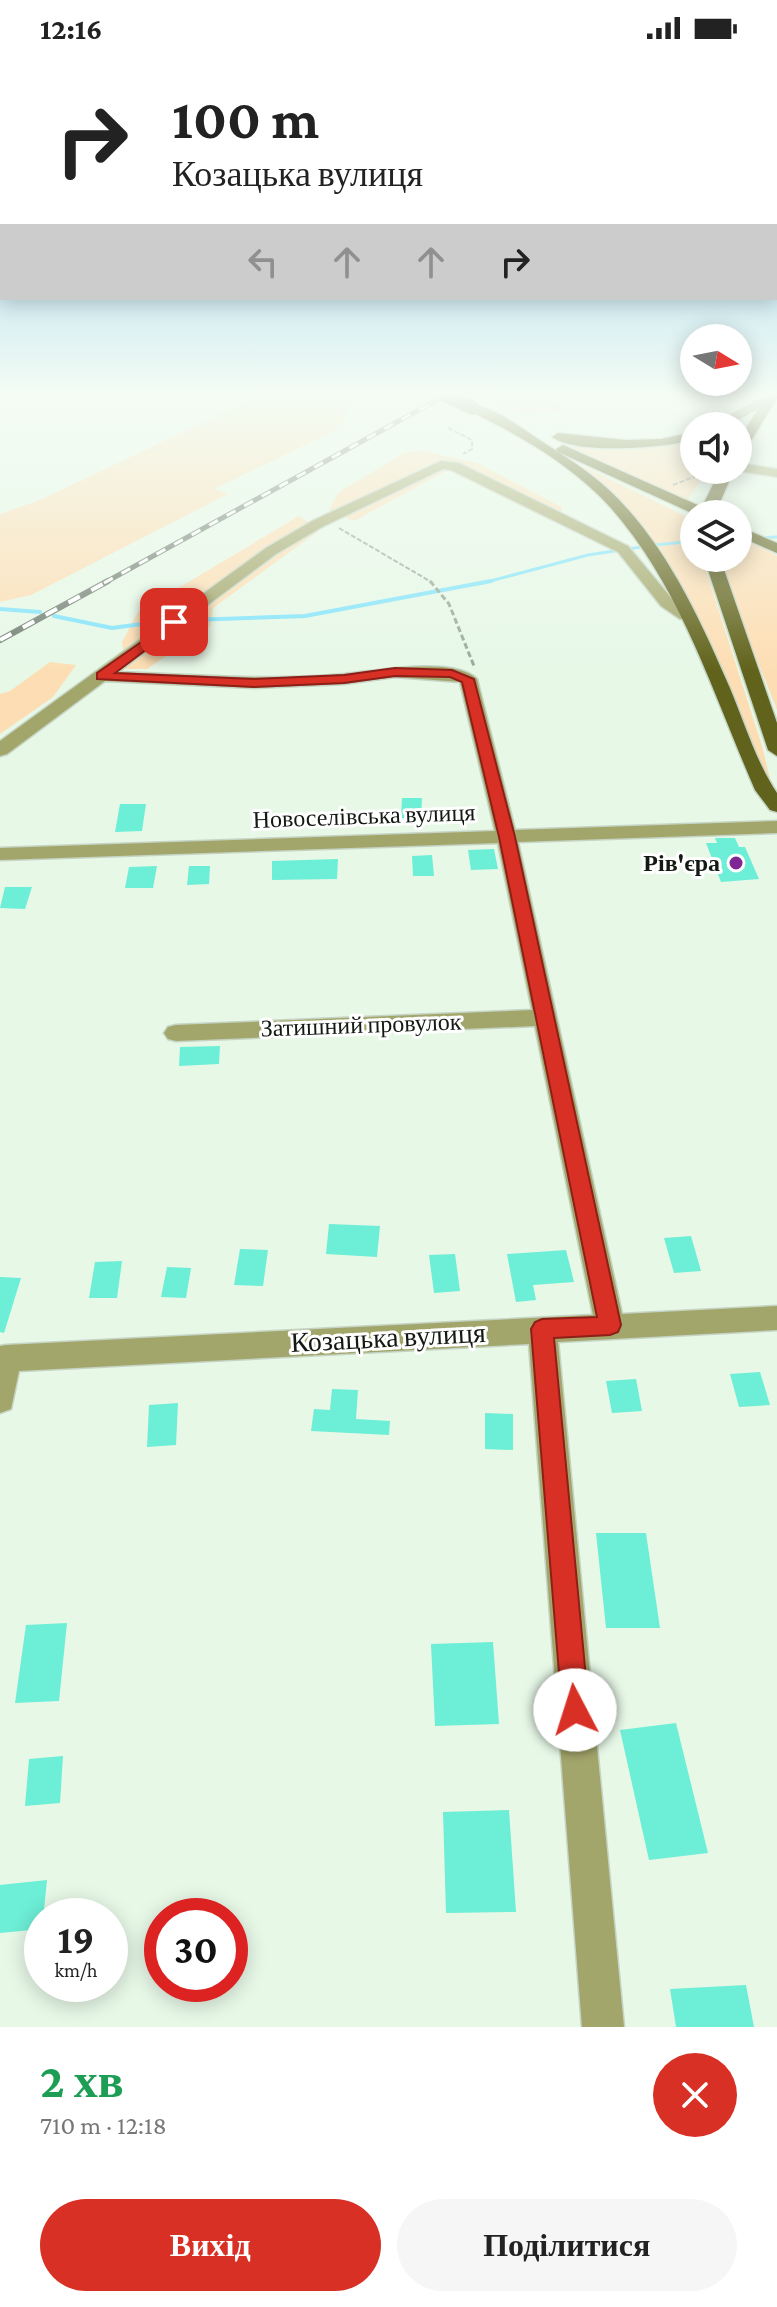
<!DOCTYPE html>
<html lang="uk">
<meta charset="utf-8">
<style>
:root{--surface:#fff;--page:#f6f6f6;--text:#222;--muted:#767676;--accent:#d93025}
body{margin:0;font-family:"Crimson Pro",serif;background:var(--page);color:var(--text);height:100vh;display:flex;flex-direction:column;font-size:30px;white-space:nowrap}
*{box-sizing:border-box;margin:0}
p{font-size:26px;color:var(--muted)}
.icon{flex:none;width:44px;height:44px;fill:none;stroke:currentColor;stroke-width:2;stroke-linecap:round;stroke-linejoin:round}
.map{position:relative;height:1971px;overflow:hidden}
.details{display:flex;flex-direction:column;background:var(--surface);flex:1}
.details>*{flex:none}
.banner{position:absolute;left:0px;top:0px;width:778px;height:244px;box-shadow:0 4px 20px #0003;background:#fff;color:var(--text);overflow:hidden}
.needle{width:52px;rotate:100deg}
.controls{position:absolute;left:680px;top:268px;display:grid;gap:16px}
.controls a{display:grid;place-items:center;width:72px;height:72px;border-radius:50%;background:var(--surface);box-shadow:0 4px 20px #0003;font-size:40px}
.speed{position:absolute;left:24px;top:1842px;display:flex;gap:16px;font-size:40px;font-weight:700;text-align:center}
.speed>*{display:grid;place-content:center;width:104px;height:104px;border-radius:50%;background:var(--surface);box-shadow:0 4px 20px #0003;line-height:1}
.speed small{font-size:20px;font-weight:400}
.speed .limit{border:12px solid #d22;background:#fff;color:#111}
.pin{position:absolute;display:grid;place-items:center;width:68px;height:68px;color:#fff;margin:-34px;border-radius:16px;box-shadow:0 4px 12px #0006}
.me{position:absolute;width:88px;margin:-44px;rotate:355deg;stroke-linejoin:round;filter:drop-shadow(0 0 6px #0008)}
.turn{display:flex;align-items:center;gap:28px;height:168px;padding:0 40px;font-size:36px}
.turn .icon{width:104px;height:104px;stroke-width:2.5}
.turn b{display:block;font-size:56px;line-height:68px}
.lanes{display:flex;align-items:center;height:76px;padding:0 40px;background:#0003;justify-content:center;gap:40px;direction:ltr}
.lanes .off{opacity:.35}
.round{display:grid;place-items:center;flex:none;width:84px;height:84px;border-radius:42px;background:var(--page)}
.head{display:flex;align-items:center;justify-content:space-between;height:136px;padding:0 40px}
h1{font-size:48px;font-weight:700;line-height:60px;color:#1e9e55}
.cta{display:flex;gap:16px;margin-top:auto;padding:16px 40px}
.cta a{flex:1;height:92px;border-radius:48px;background:var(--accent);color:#fff;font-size:32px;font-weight:700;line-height:92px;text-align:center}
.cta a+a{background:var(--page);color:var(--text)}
.status{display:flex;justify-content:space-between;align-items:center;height:56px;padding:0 40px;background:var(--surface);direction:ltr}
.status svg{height:22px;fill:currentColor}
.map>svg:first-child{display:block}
.green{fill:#fddeb4}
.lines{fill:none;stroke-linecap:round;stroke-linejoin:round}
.stream-far1{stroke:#85e4fb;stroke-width:3}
.stream{stroke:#85e4fb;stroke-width:4}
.building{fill:#6deed6}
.minor-casing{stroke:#c5d4c5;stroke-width:3}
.major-casing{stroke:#c5d4c5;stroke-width:3}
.path-far1{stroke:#9ba89b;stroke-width:2;stroke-dasharray:5 2;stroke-linecap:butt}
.path{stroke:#9ba89b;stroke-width:3;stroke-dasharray:6 3;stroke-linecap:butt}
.minor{fill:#a3a66a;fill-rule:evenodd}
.major{fill:#61621b;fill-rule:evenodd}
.rail-far1-casing{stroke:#768176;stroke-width:5}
.rail-casing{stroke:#768176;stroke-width:6}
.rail-far1{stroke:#fff;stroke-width:3;stroke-dasharray:10;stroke-linecap:butt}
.rail{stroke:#fff;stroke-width:4;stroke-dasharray:13;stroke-linecap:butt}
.major-bridge-casing{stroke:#c5d4c5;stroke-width:16;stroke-linecap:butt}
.major-bridge{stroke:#61621b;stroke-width:14}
.route{fill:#d93025;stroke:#8d1f18;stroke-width:2}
.poi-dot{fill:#7e2694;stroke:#fff;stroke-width:3}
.labels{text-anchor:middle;stroke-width:6;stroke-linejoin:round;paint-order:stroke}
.street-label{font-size:24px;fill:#131913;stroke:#fff}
.poi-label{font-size:24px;font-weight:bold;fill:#131913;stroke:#fff;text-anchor:end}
.near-street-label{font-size:28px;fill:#131913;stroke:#fff}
</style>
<div class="status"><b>12:16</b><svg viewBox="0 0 49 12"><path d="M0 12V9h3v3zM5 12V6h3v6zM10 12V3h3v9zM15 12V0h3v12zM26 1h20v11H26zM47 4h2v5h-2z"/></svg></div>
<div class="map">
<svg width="777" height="1971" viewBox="0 0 777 1971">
<rect width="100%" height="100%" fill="#e7f8e7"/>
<!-- green -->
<path class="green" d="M261 339H354L345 364 328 378 214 433 228 438 31 539 0 546V458L40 444Z
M503 339H540L571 355 521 359 490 347Z
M548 381 583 387 694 383V414H708L685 447Z
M422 395 477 407 563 452 551 465 448 414 354 465 329 454 338 437 404 397Z
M577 410 587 412 689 462 694 476V502H702L762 690 775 742 668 510Z
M299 460 320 474 213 552 210 570 147 613H126L122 586 138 556Z
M738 477 777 500V654L731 539 720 502H738Z
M50 606 76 609 53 641 0 678V638L10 635Z"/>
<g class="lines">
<!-- stream-far1 -->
<path class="stream-far1" d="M738 483 777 481
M655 489 694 485
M483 527 588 499 641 491"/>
<!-- stream -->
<path class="stream" d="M0 553 40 556
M54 560 112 572 164 565
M189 564 305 560 491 525"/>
</g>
<!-- building -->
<path class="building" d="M402 742H422L421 762H401Z
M120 748H146L142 775 115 776Z
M715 782H735L739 791H745L759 823 721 826 706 787H717Z
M494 793 498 813 471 814 468 794Z
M432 799 434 820H413L412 800Z
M338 803 337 823 272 824V805Z
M157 810 153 832H125L129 811Z
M189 810H210L209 828 187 829Z
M5 831H32L25 853 0 852Z
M220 990 219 1008 179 1010 180 991Z
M329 1168 380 1170 377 1201 326 1198Z
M691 1180 701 1215 674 1217 664 1182Z
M240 1193 268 1194 263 1230 234 1229Z
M566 1194 574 1226 533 1229 536 1244 516 1246 507 1198Z
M455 1198 460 1235 434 1237 429 1199Z
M122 1205 117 1242H89L95 1206Z
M167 1211 191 1212 186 1242 161 1241Z
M0 1221 21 1222 4 1277 0 1276Z
M760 1316 770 1349 739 1351 730 1318Z
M636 1323 642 1355 612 1357 606 1325Z
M332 1333 358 1334 356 1363 390 1365 389 1379 311 1375 314 1353 330 1354Z
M178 1347 176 1389 147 1391 149 1349Z
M485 1357 513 1358V1394L485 1393Z
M596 1477H646L660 1572H606Z
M67 1567 59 1645 15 1647 26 1569Z
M493 1586 499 1668 435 1670 431 1588Z
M676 1667 708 1797 649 1804 620 1674Z
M63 1700 60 1747 25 1750 29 1703Z
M509 1754 516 1856 446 1857 443 1756Z
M47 1824 42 1873 0 1877V1829Z
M746 1929 754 1971H676L670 1933Z"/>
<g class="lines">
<defs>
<path id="minor" d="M441 405 459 407 628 490 673 544 694 560 692 563H680L661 550 618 496 451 414 443 413 322 471 276 498 118 616C193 619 269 625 345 618 376 615 454 600 477 623L515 774 777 765V777L518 786 622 1258 777 1250V1274L558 1286 624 1971H582L529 1288 19 1315 11 1353 0 1357V1290L6 1289 593 1259 535 970 176 985 168 983 164 977 168 971 176 969 532 954 498 787 0 804V792L495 775 460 626 395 621 344 628 254 632 105 625 7 698 0 700V685L266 492 312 465Z
M738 407 777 413V421L734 414H738Z"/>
<path id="major" d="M766 339H777V342L745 395 738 399V385L758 353 726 370H710Z
M469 349C489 347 522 372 538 383 562 398 587 414 608 433 665 486 699 561 729 630 744 665 756 706 777 737V756L770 754 755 734C713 638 681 531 610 451 573 410 518 378 469 355Z
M694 376V384C663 392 577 399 552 381L558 377 626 384 661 383Z
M563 389 702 451 720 414H734L715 458H694L558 396 556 393Z
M738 470 777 487V497L738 480Z
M704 502H720L777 667V700L768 694Z"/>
</defs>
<!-- minor casing -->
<use href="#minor" class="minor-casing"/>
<!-- major casing -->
<use href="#major" class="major-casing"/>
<!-- path-far1 -->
<path class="path-far1" d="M448 372 472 384V393L463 398
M673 429 709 415
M339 472 433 527"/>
<!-- path -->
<path class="path" d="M430 525 449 548 474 610"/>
<!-- minor -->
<use href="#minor" class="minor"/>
<!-- major -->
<use href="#major" class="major"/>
<defs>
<path id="rail-far1" d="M104 527 446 339"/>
<path id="rail" d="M0 584 108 525"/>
</defs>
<!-- rail-far1 casing -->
<use href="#rail-far1" class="rail-far1-casing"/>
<!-- rail casing -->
<use href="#rail" class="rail-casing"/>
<!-- rail-far1 -->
<use href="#rail-far1" class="rail-far1"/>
<!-- rail -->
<use href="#rail" class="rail"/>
<defs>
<path id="major-bridge" d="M445 339 473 352"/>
</defs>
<!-- major-bridge casing -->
<use href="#major-bridge" class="major-bridge-casing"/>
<!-- major-bridge -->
<use href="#major-bridge" class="major-bridge"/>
</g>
<!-- sky -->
<linearGradient id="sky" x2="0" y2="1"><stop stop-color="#80c7f0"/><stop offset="0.55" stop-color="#f4fcf4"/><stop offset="1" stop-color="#f4fcf4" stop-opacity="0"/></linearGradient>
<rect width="777" height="615" fill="url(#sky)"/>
<!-- route -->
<path class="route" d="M174 563 179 564V569L115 617 254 623 344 619 395 612 452 614 474 623 515 781 621 1269 618 1276 610 1279 554 1282 589 1654 585 1663 575 1667 566 1663 562 1654 531 1273 535 1266 542 1263 597 1261 499 781 462 626 450 621 395 620 344 627 254 631 97 623V617Z"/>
<!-- markers -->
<circle class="poi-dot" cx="736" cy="807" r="8"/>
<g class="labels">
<!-- street labels -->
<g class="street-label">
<text transform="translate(364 760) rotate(-2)" y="8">Новоселівська вулиця</text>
<text transform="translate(361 969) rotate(-2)" y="8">Затишний провулок</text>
</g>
<!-- poi labels -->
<g class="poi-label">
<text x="720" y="815">Рів'єра</text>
</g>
<!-- near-street labels -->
<g class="near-street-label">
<text transform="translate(388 1281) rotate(-3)" y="10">Козацька вулиця</text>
</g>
</g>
</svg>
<div class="controls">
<a><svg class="needle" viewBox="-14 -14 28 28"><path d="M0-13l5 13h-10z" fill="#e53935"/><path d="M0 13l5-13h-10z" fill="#767676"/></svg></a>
<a><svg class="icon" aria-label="sound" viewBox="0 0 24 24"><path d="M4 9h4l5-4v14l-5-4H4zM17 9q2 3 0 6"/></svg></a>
<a><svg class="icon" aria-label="layers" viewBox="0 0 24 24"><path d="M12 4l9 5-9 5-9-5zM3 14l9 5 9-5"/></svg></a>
</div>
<div class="speed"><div>19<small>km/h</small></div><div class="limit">30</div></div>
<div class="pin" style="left:174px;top:566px;background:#d93025"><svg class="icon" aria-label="arrive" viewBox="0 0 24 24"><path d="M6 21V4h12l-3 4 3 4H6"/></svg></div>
<svg class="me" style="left:575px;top:1654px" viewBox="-20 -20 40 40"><circle r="19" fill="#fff"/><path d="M0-13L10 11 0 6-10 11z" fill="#d93025"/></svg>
<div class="banner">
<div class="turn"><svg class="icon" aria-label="right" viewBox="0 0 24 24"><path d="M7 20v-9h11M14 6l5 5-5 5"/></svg><div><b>100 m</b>Козацька вулиця</div></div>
<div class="lanes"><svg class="icon off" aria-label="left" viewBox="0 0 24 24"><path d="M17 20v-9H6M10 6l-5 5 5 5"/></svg><svg class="icon off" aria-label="ahead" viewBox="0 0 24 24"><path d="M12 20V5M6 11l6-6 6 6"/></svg><svg class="icon off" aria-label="ahead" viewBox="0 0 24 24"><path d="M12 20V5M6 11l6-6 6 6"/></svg><svg class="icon" aria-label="right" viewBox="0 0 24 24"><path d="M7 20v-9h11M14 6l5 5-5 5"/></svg></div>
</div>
</div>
<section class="details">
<div class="head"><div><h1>2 хв</h1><p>710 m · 12:18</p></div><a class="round" style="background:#d93025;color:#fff"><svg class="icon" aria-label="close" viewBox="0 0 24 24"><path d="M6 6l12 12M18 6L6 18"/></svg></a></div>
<div class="cta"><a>Вихід</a><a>Поділитися</a></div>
</section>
